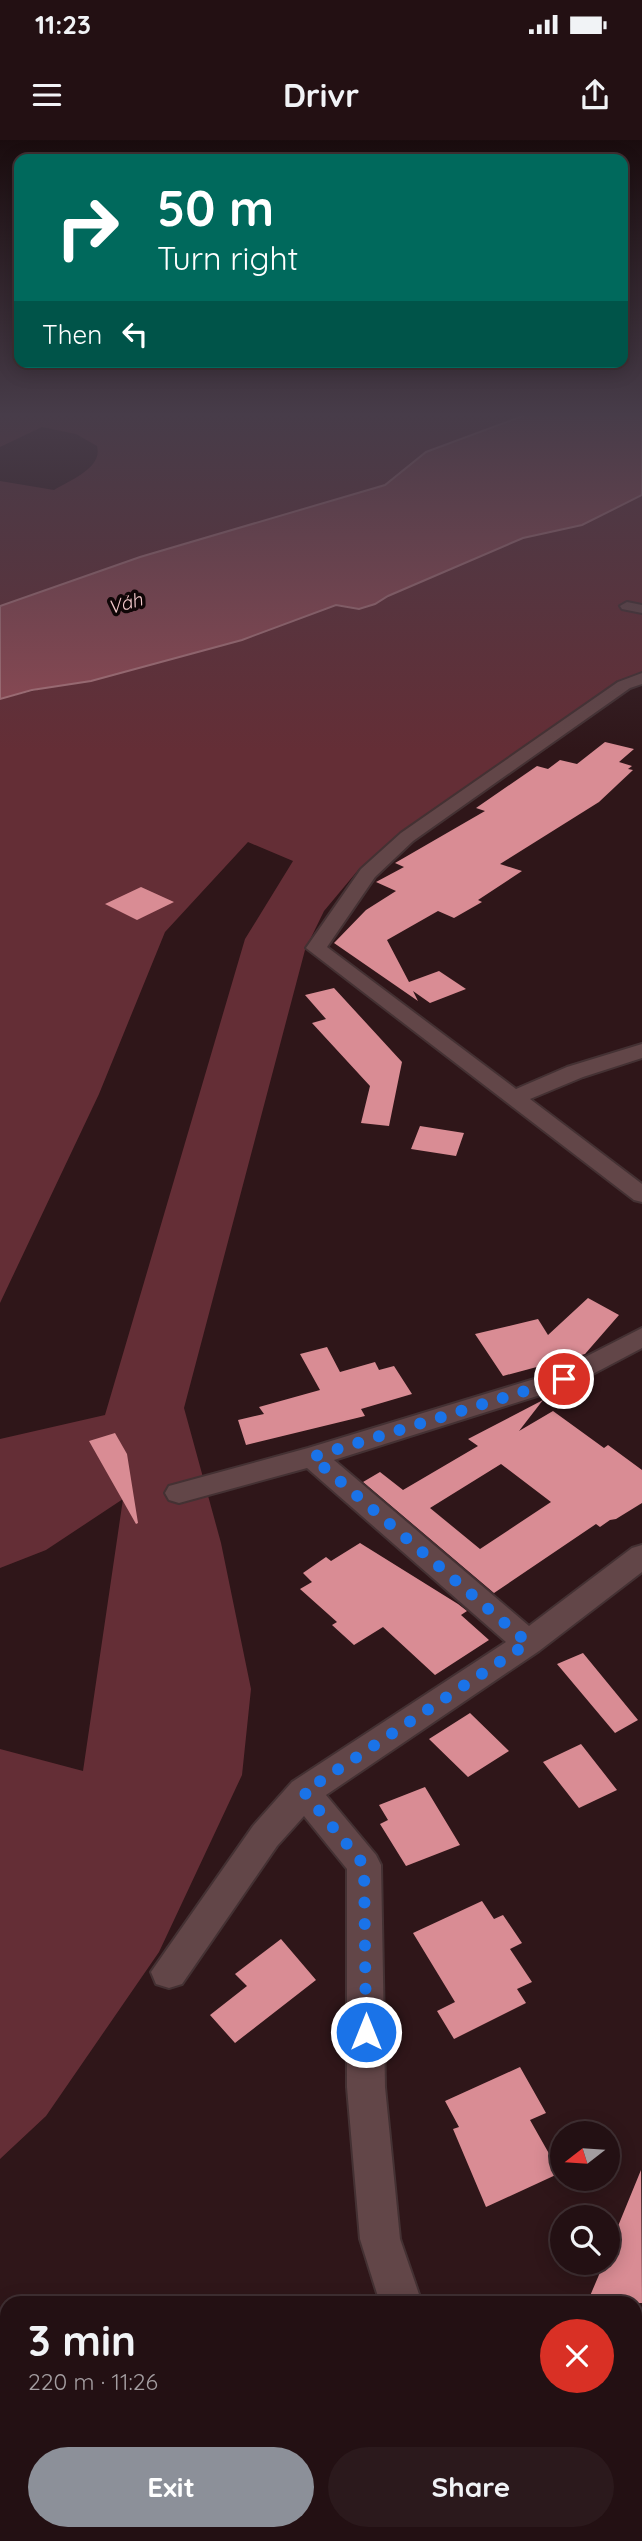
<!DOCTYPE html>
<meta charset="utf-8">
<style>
:root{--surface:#231013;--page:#2b191c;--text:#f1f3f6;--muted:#a39da0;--line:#403033;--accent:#8c9099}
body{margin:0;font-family:Quicksand,sans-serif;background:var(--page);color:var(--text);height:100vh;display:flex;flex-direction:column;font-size:26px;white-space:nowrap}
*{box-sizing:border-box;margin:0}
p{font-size:23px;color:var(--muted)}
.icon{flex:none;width:38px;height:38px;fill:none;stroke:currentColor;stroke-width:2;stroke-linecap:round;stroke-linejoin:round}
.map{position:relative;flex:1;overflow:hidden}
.side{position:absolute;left:0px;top:2156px;width:642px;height:245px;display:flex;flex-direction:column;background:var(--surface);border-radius:21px 21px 0 0;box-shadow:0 4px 18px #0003,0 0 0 2px var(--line)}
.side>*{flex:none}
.top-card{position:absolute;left:14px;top:14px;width:614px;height:214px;border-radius:14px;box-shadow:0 4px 18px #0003,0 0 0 2px var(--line);background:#00695c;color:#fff;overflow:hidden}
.needle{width:46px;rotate:253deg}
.controls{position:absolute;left:550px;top:1981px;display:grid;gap:14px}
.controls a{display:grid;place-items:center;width:70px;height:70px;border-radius:50%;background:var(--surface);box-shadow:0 4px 18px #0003,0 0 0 2px var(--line);font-size:35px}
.pin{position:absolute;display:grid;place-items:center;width:60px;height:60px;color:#fff;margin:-30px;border:4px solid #fff;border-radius:50%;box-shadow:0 2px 7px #0007}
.me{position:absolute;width:77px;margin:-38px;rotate:0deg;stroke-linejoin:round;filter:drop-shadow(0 0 5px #0008)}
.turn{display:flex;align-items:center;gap:24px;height:147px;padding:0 28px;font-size:32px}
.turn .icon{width:91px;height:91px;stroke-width:2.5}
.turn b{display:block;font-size:49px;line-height:60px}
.then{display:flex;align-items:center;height:66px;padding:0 28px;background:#0003;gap:14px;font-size:26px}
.round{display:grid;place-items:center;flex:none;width:74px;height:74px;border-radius:37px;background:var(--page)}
.summary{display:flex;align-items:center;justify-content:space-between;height:119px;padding:0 28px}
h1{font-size:42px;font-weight:800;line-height:52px}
.button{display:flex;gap:14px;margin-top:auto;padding:14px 28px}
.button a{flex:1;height:80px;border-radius:42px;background:var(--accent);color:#fff;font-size:28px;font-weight:800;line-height:80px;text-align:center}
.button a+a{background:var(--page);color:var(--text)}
.status{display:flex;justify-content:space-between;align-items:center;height:49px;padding:0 35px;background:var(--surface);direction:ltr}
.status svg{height:19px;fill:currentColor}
header{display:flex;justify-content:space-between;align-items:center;height:91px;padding:0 28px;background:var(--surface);font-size:32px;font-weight:800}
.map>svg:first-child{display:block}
.green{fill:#642e36}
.water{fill:#904a54;stroke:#aa747b;stroke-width:2}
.building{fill:#d98c94;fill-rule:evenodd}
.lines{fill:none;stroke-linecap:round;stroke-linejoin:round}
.street-casing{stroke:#443133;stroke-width:4}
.street{fill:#624648;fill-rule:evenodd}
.route{stroke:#1a73e8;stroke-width:12;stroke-dasharray:0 21.6}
.labels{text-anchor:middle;stroke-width:7;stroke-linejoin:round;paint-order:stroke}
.far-water-label{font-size:19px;font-style:italic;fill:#f5cacd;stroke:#100607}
</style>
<div class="status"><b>11:23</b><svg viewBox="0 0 49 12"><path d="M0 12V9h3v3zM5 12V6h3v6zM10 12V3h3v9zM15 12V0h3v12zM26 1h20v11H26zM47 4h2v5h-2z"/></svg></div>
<header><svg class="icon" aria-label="menu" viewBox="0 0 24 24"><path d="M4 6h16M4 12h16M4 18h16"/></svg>Drivr<svg class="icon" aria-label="share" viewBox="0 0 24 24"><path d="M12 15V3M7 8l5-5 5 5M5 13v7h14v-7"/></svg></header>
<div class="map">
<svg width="642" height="2401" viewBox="0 0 642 2401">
<rect width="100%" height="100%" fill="#2f1619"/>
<!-- green -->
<path class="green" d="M0 274H528L426 312 385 345 140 417 0 466V341L54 350C70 340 103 328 97 306L76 294 42 287 0 307Z
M642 355V533L622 541 399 694 359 729 324 771 305 810 184 1268 221 1403 251 1549 242 1635 159 1812 46 1976 0 2019V1609L83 1631 123 1359 46 1410 0 1428V1299L105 1275 245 799 293 721 248 702 165 792 99 954 0 1163V559L242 500 336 465 359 468 375 464 388 456 523 398 582 385Z"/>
<!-- water -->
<path class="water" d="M528 274H642V355L582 385 523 398 388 456 375 464 359 469 336 465 242 500 91 541 32 550 0 559V466L140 417 385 345 426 312Z"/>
<!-- building -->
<path class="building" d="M605 602 634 609 619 622 632 626 628 629 633 630 599 662 500 724 522 731 478 760 482 762 454 778 438 771 387 800 409 842 439 831 466 849 430 863 413 851 418 861 334 803 366 770 396 751 376 742 404 727 395 723 485 671 476 668 537 626 548 629 560 620 577 624Z
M141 747 174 762 137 780 105 764Z
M334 848 402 922 389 986 361 983 370 946 312 883 326 879 305 855Z
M420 986 464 993 456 1016 411 1009Z
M588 1158 619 1175 585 1214 503 1236 475 1194 538 1179 548 1195Z
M327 1207 340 1232 375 1222 379 1230 394 1226 412 1254 361 1269 365 1276 246 1305 238 1280 264 1274 259 1267 320 1250 300 1214Z
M543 1260 519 1291 553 1271 604 1308 608 1305 642 1330V1363L616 1379 610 1380 600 1387 596 1384 494 1453 363 1342 380 1332 403 1350 478 1306 468 1299ZM501 1324 551 1362 480 1409 430 1368Z
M115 1293 127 1314 138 1383 136 1384 89 1301Z
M360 1403 458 1464 467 1471 461 1475 489 1500 435 1535 383 1487 354 1505 332 1485 337 1482 300 1449 312 1442 303 1433 326 1417 331 1421Z
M583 1513 638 1580 615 1593 557 1524Z
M470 1573 509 1611 468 1637 429 1599Z
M581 1604 617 1650 579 1668 543 1622Z
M425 1647 460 1705 406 1726 380 1684 388 1680 379 1665Z
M482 1761 494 1779 503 1775 522 1803 510 1809 532 1842 517 1849 526 1863 454 1899 437 1871 455 1862 413 1793Z
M281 1799 316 1840 235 1903 210 1875 247 1846 235 1834Z
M520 1927 546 1973 530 1980 560 2033 486 2067 453 1989 459 1987 445 1961Z
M641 2030 642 2163H587L604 2123H607V2113Z"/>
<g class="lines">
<defs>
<path id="street" d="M627 462 642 465V473L622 469 620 466Z
M642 533V544L630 548 413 701 375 737 327 807 516 949 567 927 642 904V918L583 937 530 959 642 1044V1062L634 1060 306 808 361 729 401 693 618 542Z
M642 1188V1208L572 1245 334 1320 529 1486 632 1408 642 1405V1432L539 1511 326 1655 376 1715 381 1725 385 1947 400 2099 422 2163H380L360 2099 347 1947V1729L304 1676 277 1706 182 1844 169 1848 156 1844 151 1832 253 1686 292 1642 506 1502 307 1328 179 1363 169 1360 165 1353 169 1346 308 1308 554 1233Z
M453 2394H497L500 2401H454Z"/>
</defs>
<!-- street casing -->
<use href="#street" class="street-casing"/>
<!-- street -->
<use href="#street" class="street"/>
</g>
<!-- sky -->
<linearGradient id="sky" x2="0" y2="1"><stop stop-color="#1a0c0e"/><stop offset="0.45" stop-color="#473c49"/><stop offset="1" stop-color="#473c49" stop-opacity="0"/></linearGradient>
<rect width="642" height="610" fill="url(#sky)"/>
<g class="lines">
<!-- route -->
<path class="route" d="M366 1892 364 1725 304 1652 528 1503 312 1317 564 1239"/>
</g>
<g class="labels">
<!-- far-water labels -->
<g class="far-water-label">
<text transform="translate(125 463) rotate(-16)" y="7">Váh</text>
</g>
</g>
</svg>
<div class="controls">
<a><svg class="needle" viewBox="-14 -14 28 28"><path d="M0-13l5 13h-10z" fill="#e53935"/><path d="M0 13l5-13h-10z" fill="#a39da0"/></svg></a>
<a><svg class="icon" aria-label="search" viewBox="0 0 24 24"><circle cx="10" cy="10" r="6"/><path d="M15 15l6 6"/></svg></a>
</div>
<div class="pin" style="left:564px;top:1239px;background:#d93025"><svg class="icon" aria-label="arrive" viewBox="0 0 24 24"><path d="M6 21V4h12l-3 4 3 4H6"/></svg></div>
<svg class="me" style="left:366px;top:1892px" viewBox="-20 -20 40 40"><circle r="17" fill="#1a73e8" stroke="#fff" stroke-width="3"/><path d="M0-11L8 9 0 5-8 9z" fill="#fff"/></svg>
<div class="top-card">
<div class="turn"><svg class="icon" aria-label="right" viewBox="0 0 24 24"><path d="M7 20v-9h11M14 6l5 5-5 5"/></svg><div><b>50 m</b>Turn right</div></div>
<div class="then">Then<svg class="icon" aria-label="left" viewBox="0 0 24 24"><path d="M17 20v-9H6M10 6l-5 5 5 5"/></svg></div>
</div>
<section class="side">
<div class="summary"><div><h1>3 min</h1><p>220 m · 11:26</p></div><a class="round" style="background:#d93025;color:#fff"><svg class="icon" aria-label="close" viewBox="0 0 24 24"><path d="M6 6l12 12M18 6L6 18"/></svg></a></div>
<div class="button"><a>Exit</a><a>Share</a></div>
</section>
</div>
